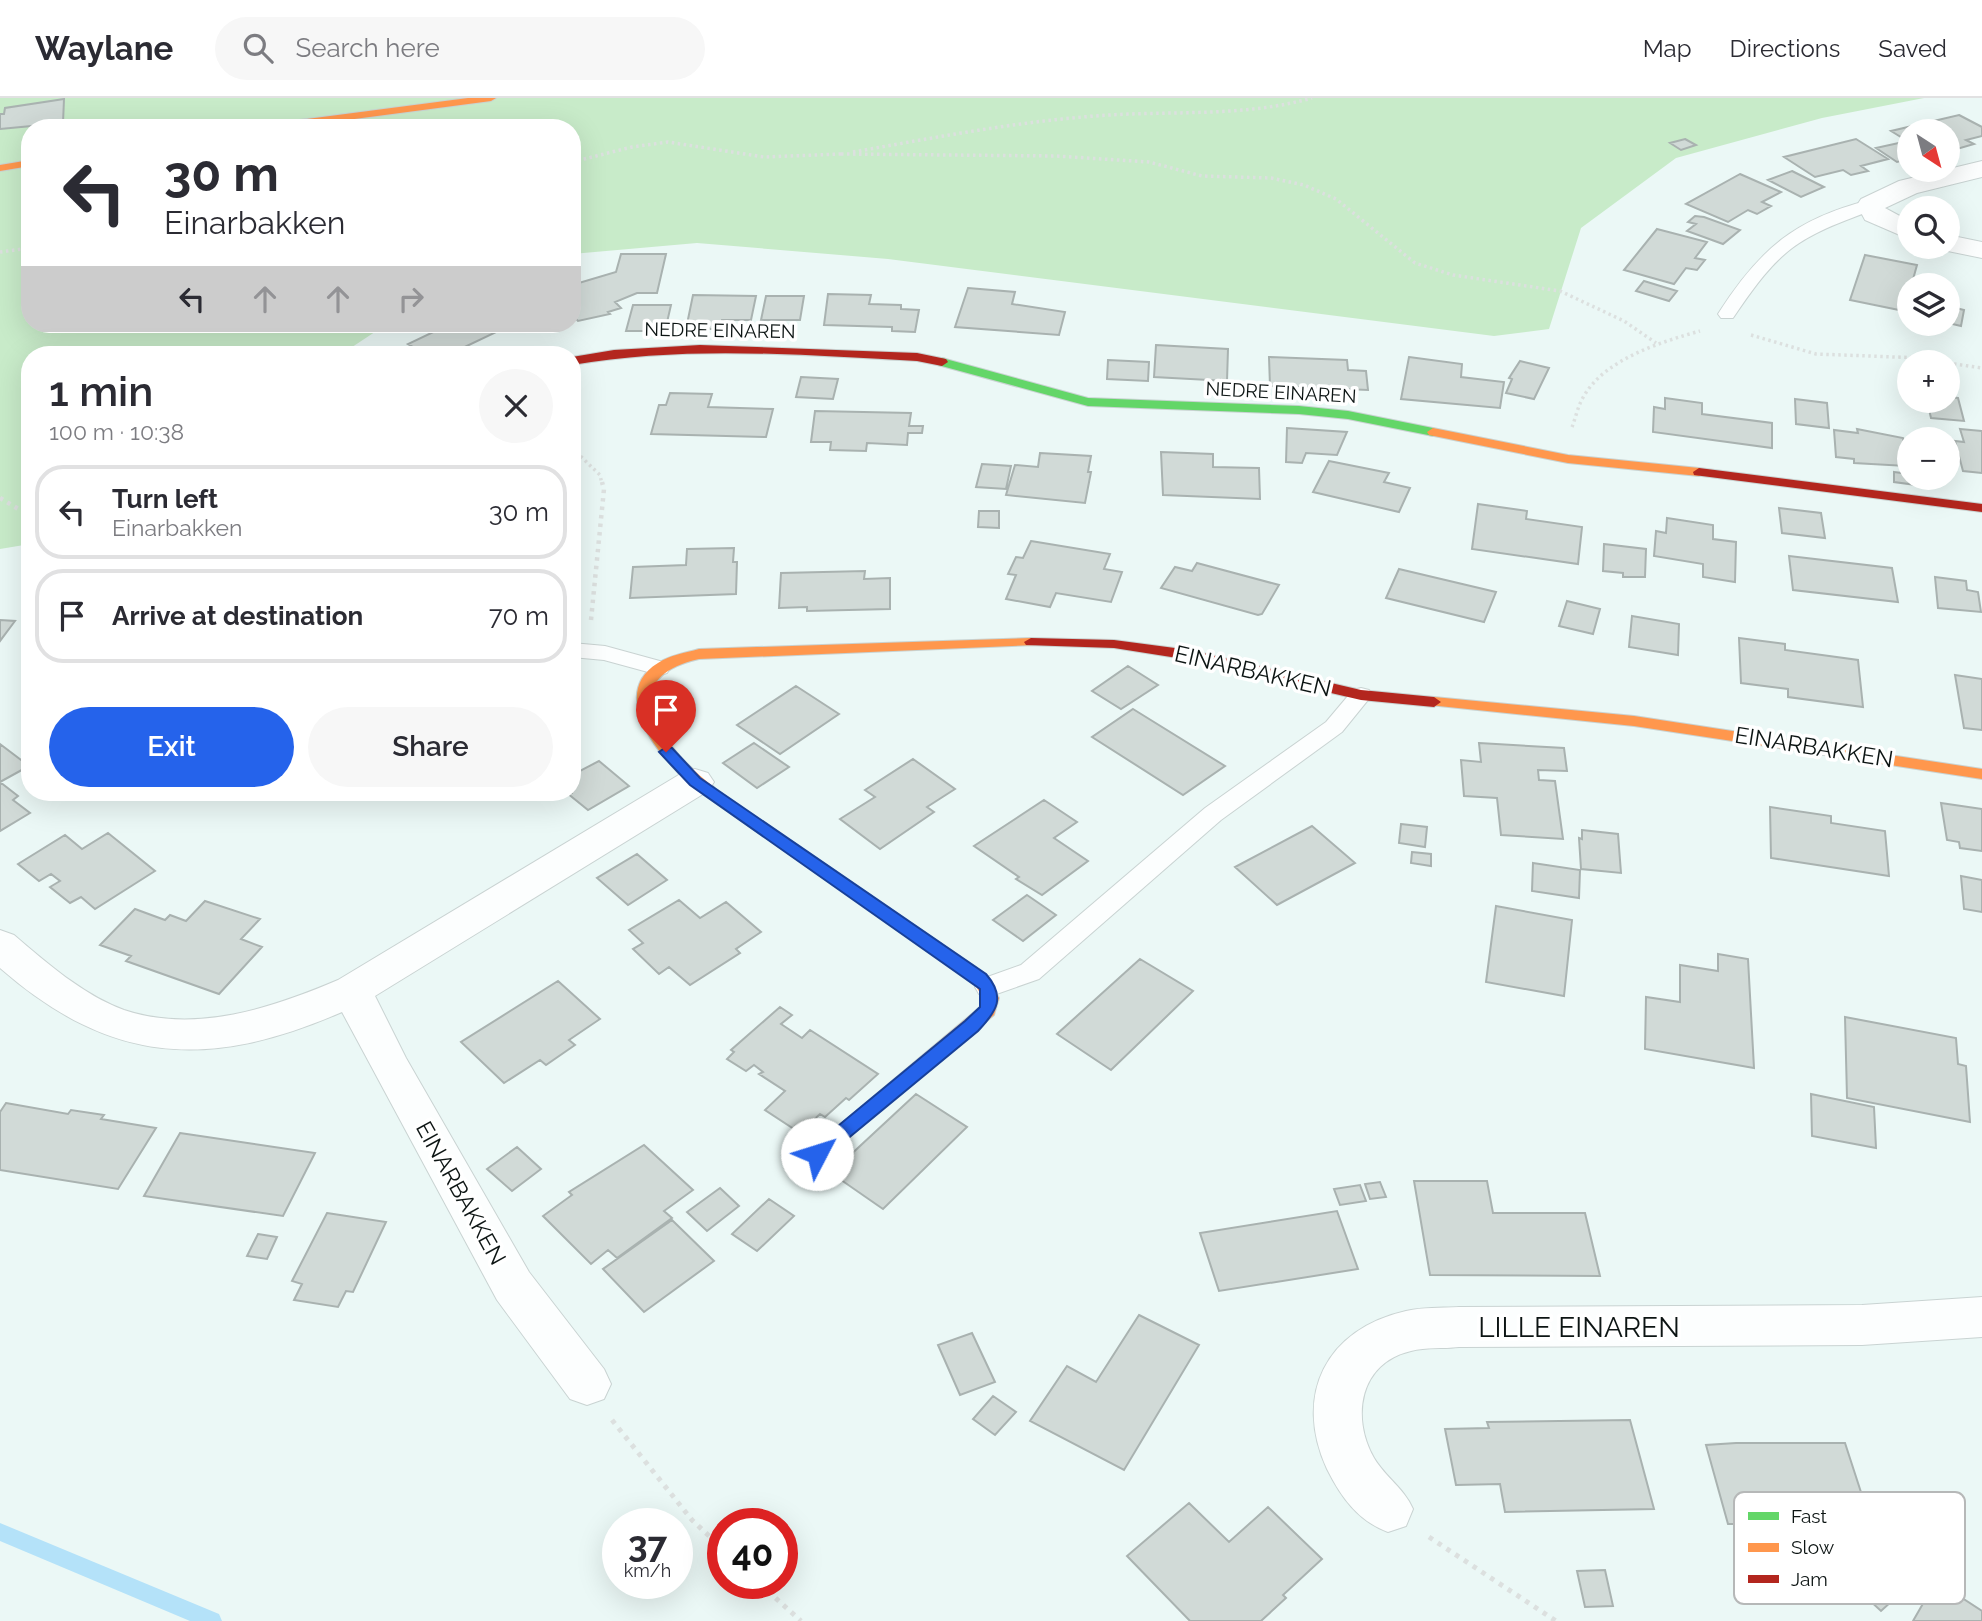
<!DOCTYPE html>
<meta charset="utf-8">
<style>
:root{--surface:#fff;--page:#f7f7f7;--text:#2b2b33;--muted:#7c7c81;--line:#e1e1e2;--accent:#2563eb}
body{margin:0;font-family:Raleway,sans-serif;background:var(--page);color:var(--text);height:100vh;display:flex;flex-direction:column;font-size:26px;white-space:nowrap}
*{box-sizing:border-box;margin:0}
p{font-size:23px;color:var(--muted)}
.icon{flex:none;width:38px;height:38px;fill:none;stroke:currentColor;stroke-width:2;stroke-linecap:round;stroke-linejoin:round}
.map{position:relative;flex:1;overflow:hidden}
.panel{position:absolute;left:21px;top:248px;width:560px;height:455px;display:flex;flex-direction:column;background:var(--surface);border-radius:28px;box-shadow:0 7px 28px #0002}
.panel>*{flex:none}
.guide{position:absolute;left:21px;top:21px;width:560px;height:214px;border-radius:28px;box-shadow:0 7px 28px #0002;background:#fff;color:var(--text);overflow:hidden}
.needle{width:46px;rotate:144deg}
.tools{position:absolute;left:1897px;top:21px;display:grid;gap:14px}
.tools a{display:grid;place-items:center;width:63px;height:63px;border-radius:50%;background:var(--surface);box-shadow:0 7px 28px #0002;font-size:35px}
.speed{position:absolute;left:602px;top:1410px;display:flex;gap:14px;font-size:35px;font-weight:700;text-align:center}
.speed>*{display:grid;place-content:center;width:91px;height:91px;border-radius:50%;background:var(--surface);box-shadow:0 7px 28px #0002;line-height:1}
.speed small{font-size:18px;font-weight:400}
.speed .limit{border:10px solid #d22;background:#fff;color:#111}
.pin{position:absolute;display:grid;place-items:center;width:60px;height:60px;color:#fff;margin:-72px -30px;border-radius:50% 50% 50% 0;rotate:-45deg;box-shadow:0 0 7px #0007}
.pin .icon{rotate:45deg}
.me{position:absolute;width:77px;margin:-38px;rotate:50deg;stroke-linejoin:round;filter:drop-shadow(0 0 5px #0008)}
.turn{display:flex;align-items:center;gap:24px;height:147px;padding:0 28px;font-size:32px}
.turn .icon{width:91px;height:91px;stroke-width:2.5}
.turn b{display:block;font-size:49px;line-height:60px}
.lanes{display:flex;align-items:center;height:66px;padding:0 28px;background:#0003;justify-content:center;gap:35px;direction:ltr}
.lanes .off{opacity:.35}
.round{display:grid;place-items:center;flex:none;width:74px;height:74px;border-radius:37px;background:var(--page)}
.headline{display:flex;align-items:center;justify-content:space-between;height:119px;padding:0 28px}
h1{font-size:42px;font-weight:600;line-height:52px}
.action{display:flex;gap:14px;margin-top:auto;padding:14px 28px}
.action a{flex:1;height:80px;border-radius:42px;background:var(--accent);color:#fff;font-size:28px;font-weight:600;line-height:80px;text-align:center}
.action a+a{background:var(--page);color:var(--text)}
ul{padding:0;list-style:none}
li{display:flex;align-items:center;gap:21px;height:94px;margin:0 14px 10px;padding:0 14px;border:4px solid var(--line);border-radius:28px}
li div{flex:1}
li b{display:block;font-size:26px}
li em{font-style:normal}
header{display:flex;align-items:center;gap:42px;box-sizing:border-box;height:98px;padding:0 35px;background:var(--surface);border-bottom:2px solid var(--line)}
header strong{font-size:33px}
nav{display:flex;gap:38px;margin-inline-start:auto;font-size:24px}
.search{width:490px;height:63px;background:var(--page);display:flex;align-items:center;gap:18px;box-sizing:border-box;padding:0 24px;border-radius:38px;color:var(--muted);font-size:26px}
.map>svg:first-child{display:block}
.green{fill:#c8ebc9}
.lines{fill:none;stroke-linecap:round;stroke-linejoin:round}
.stream{fill:#b4e2f9;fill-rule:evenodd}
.building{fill:#d1dad7;stroke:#a9b2b0;stroke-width:2}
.lane-casing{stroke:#c9d3d2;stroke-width:2}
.street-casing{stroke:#c9d3d2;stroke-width:2}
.fast-casing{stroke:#c9d3d2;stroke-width:2}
.slow-casing{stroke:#c9d3d2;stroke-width:2}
.jam-casing{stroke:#c9d3d2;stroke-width:2}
.path-far2{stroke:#dce0df;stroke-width:3.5;stroke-dasharray:2.5 3.5;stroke-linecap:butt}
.path-far1{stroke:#dce0df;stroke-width:4.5;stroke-dasharray:3.5 5;stroke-linecap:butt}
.path{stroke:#dce0df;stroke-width:5;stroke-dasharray:4.5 6;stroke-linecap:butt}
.lane{fill:#fcfefe;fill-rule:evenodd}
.street{fill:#fcfefe;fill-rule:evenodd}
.fast{fill:#63d668;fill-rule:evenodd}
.slow{fill:#ff974d;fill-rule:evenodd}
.jam{fill:#b3261e;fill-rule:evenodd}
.route{fill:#2563eb;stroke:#184099;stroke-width:2}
.labels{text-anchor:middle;stroke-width:7;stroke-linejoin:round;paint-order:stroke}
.far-street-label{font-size:19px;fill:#0c1413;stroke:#fff}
.street-label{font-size:23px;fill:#0c1413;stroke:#fff}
.near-street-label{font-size:28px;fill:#0c1413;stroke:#fff}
.key{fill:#fff;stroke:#b6b8b8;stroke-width:2}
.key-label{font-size:19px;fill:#0c1413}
</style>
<header>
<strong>Waylane</strong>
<div class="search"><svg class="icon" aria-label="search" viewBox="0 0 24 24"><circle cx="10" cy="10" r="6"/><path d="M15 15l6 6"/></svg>Search here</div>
<nav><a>Map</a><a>Directions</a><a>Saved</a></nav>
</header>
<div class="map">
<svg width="1982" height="1523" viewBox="0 0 1982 1523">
<rect width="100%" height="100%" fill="#ebf8f6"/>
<!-- green -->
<path class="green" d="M0 0H1924L1822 20 1676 60 1581 130 1549 231 1494 238 888 161 697 145 572 156V30H30V226H387L340 257H30V446L0 451Z"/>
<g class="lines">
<!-- stream -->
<path class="stream" d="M0 1425 219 1516 222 1523H190L0 1443Z"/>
</g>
<!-- building -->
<path class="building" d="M64 1 63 25 0 31V16H4L5 10Z
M1959 17 1982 29V38L1966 42 1974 46 1957 51 1948 47V33H1909V44L1891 33Z
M1685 41 1696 47 1681 52 1670 45Z
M1856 41 1888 61 1861 68 1868 73 1851 77 1843 72 1815 79 1784 59Z
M1903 44 1909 47V61L1897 64 1876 50Z
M1792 73 1824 89 1801 99 1768 82Z
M1740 76 1781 94 1762 104 1771 108 1757 116 1748 112 1728 124 1686 106Z
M1695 118 1704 119 1740 132 1723 146 1687 133 1696 126 1688 124Z
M1657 131 1707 144 1695 160 1705 162 1697 172 1686 170 1674 186 1624 172Z
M621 156H666L657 195H637L615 204 621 210 608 214 610 216 578 223 572 217V187L616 174Z
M1865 157 1917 167 1912 185 1924 187H1909L1904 213 1850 202Z
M1644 183 1677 193 1669 203 1636 193Z
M968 190 1015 194 1012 206 1065 214 1059 237 955 229Z
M828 196 871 197 869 206 901 207V211L919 212 915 234 892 233V229L824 227Z
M693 197 756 198 751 222H722L720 231H686Z
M766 198H804L800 222H761Z
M633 207H671L665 233H626Z
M1948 208 1964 212 1961 228 1948 225Z
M450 226H513L448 257H427L408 246Z
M1156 247 1228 251 1227 283 1154 279Z
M1269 259 1347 262 1348 272 1366 273 1368 292 1270 288Z
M1409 259 1462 266 1461 279 1504 284 1500 310 1401 301Z
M1108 262 1149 264 1148 283 1107 281Z
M1520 263 1549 270 1534 301 1506 295 1512 281 1509 280Z
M801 279 838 281 833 301 796 299Z
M670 295 712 296 708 309 773 311 766 339 651 336 659 307H666Z
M1948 299 1958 300 1964 323 1931 320 1927 303H1948Z
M1665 300 1702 305V316L1772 325V350L1653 334 1654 309 1665 311Z
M1795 301 1827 305 1829 330 1796 326Z
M815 313 911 315 909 328H923L922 335H908L907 347 867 345 866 353 830 352 831 344H811Z
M1287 330 1347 334 1337 357 1306 355 1302 365 1286 364Z
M1857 331 1903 340 1906 368 1854 365V361L1836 359 1834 332 1858 335Z
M1960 331 1982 333V375L1963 373 1955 343 1964 344Z
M1161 354 1213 356V369L1259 370 1260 401 1163 397Z
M1040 355 1091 358 1088 374H1091L1085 405 1006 397 1015 367 1038 369Z
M1329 363 1389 375 1384 384 1410 390 1399 414 1313 394Z
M982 366 1011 368 1006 391 976 389Z
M1894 374 1909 376V380H1923L1924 388 1894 384Z
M1478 406 1527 413 1526 421 1582 429 1578 466 1472 451Z
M1779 410 1821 415 1825 440 1782 435Z
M979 413H999V430L978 429Z
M1667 420 1713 427V441L1736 444 1735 484 1703 479V466L1654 458 1656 433 1666 435Z
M1031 443 1110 456 1104 471 1122 474 1111 504 1056 495 1050 509 1006 501 1016 477 1008 476 1016 459 1023 460Z
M1604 446 1646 451 1645 479H1623V475L1603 473Z
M734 450 733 464H737L736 496 630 500 633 469 686 467 687 451Z
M1789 458 1892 470 1898 504 1793 492Z
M1197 465 1279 487 1262 516 1258 517 1161 490 1175 469 1192 473Z
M1399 471 1496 494 1484 524 1386 500Z
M865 473 864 481 890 480V511L807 513V509L779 510 781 475Z
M1935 479 1966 483 1967 492 1978 494 1981 514 1938 510Z
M1567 503 1600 511 1593 536 1559 528Z
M1632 518 1679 526 1678 557 1629 549Z
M0 522 15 523 0 543Z
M1739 540 1785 546V552L1858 562 1863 609 1788 599V591L1741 585Z
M1128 568 1158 587 1121 611 1092 593Z
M1955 577 1982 581V632L1964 630Z
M796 588 839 616 780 656 737 627Z
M1133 611 1225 668 1183 697 1092 639Z
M754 645 789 669 757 690 723 665Z
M1479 645 1564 650 1567 673 1538 672 1539 682 1555 683 1563 741 1501 737 1497 700 1464 698 1461 662 1481 664Z
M0 646 29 668 0 684 18 698 13 702 30 715 0 733Z
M913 661 955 691 927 709 934 714 880 751 840 721 875 699 865 692Z
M599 663 629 688 588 712 567 695H572V677Z
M1044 702 1077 724 1054 740 1088 763 1042 797 1016 781 1019 779 974 748Z
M1941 705 1982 711V753L1960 750 1959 744 1947 742Z
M1770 709 1831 718V725L1885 733 1889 778 1771 760Z
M1401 726 1427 729 1425 749 1399 745Z
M1312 728 1355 765 1277 807 1235 769Z
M1582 732 1618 736 1621 775 1581 771 1579 740 1582 741Z
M108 735 155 773 95 811 81 799 70 805 50 789 60 783 51 776 39 783 18 766 65 737 82 751Z
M1412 754 1431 756V768L1411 765Z
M637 756 667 782 628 807 597 780Z
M1533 765 1580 772 1579 800 1532 793Z
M1961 778 1982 782V814L1964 811Z
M1027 797 1056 817 1023 843 993 822Z
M679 802 700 820 726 804 761 834 736 851 740 855 690 887 669 869 659 876 633 851 643 845 629 832Z
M205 803 260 821 241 841 262 849 219 896 126 863 131 858 100 847 135 811 165 822 170 817 186 823Z
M1496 808 1572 822 1564 898 1486 884Z
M1718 856 1748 861 1754 970 1645 951 1646 899 1680 904V867L1718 873Z
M1140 861 1193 893 1111 972 1057 936Z
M558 883 600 921 569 942 575 947 546 967 540 962 504 985 461 944Z
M780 909 792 917 781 926 802 940 810 932 878 976 849 1002 846 1000 825 1019 820 1016 800 1035 765 1012 785 993 759 976 763 974 754 967 746 973 727 961 734 954 731 952Z
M1845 919 1956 940 1958 966 1966 968 1970 1024 1847 1000Z
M916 996 967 1029 883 1111 831 1075Z
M1811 996 1874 1009 1876 1050 1812 1038Z
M6 1005 68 1016 71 1012 104 1017 101 1021 156 1030 118 1091 0 1072V1014Z
M180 1035 315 1055 283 1118 144 1098Z
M644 1047 693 1092 664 1113 672 1120 617 1160 608 1152 591 1166 543 1118 572 1097 569 1094Z
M517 1049 541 1071 512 1093 487 1071Z
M1414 1083H1487L1493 1115H1585L1600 1178 1430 1177Z
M1380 1084 1386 1099 1370 1101 1365 1086Z
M1360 1087 1366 1103 1340 1107 1334 1091Z
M720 1090 739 1108 707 1133 687 1114Z
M769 1101 794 1118 757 1153 732 1136Z
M1337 1113 1358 1171 1219 1193 1200 1135Z
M327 1115 386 1124 353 1194 346 1193 338 1209 294 1202 302 1186 292 1183Z
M672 1122 714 1163 644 1214 603 1171Z
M258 1136 277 1139 267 1161 247 1158Z
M1139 1217 1199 1247 1124 1372 1030 1323 1067 1268 1096 1284Z
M972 1235 995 1284 960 1297 938 1247Z
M993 1298 1016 1314 995 1337 973 1321Z
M1630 1322 1654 1411 1505 1414 1500 1386 1456 1387 1445 1331 1489 1330 1487 1324Z
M1736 1345H1845L1871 1425 1728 1426 1706 1347Z
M1189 1405 1229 1444 1268 1409 1322 1461 1283 1497 1286 1500 1261 1523H1190L1127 1458Z
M1875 1469 1903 1493 1881 1513 1855 1489Z
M1605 1472 1613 1508 1585 1509 1577 1473Z
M1936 1483 1982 1513V1523H1913Z"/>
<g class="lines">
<defs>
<path id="lane" d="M1870 102 1876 103 1878 107 1876 111C1796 140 1781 149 1733 220H1721L1718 216C1759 152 1794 121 1870 102Z
M572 545 605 548 667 565 670 570 667 575 659 577 604 562 572 559Z
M1361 590 1369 592 1372 597 1342 634 1221 722 1039 881 988 899 979 896 975 889 979 882 1021 867 1205 710 1326 624 1353 592Z"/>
<path id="street" d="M1982 63V79L1917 95 1885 110 1909 123V141L1865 122 1857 107 1861 101 1899 83Z
M1948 137 1982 144V160L1938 151 1948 149Z
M695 671 708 675 714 684 708 693 375 898 406 960 529 1174 604 1271 611 1286 604 1301 587 1307 570 1301 497 1202 342 914C209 972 111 967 0 870V832L14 837C47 865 83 897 124 912 196 936 272 910 338 882L682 675Z
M1982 1199V1239L1862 1247 1459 1249C1443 1251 1426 1249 1411 1253 1359 1265 1351 1320 1374 1360 1386 1380 1404 1390 1413 1411L1406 1428 1388 1434C1358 1423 1341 1399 1327 1371 1293 1297 1326 1231 1406 1213 1423 1209 1441 1210 1459 1209L1862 1207Z"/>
<path id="fast" d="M942 260 1088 300 1299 308 1348 313 1433 330 1439 334 1433 338 1348 321 1299 316 1088 308 938 267 936 264Z"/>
<path id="slow" d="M468 0H496L491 3 286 30H256L261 27Z
M30 62V68L0 73V67Z
M1433 330 1568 357 1699 370 1705 374 1699 378 1568 365 1429 337 1427 334Z
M1031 540 1038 544 1036 547 699 561C606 582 669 655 714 689L717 693 714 697 709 698C694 694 681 678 671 667 647 641 615 591 658 565 670 557 685 555 699 551Z
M1434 599 1634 618 1982 671V681L1634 628 1429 607 1427 604Z
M937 845 986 877 999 900 994 917 823 1061 817 1063 811 1061 808 1056 811 1051 980 909 983 900 974 885 931 855 929 851 931 847Z"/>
<path id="jam" d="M700 247 917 255 946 261 948 264 942 268 917 263C801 257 687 247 572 267V259L614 252Z
M1699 370 1982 406V414L1694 377 1693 374Z
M1031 540 1114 542 1190 552 1361 592 1434 599 1441 604 1434 609 1361 602 1190 562 1114 550 1026 547 1024 544Z
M709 688 943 847 945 851 943 855H931L704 697 701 693 704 689Z"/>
</defs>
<!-- lane casing -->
<use href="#lane" class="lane-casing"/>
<!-- street casing -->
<use href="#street" class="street-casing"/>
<!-- fast casing -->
<use href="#fast" class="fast-casing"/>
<!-- slow casing -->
<use href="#slow" class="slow-casing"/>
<!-- jam casing -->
<use href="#jam" class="jam-casing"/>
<!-- path-far2 -->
<path class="path-far2" d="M853 54C933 40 1014 24 1095 18 1168 12 1241 20 1312 0
M841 56 1056 58 1149 64 1202 78 1271 80 1304 87 1336 101 1415 165 1453 177 1560 193 1624 223 1656 245
M572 64 632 49 668 44 764 59 841 56
M0 154 30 150
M1751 237 1816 256 1922 260 1946 264
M1948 265 1982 270
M1572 329C1576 319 1578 307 1584 298 1605 261 1661 244 1700 233
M572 350 600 377 602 386"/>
<!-- path-far1 -->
<path class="path-far1" d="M0 400 30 418
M591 522 604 391 602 384"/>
<!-- path -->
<path class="path" d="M612 1322 692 1422 723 1451
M1429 1439 1556 1523
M760 1486 801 1523"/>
<!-- lane -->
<use href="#lane" class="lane"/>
<!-- street -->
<use href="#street" class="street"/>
<!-- fast -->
<use href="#fast" class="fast"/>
<!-- slow -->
<use href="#slow" class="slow"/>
<!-- jam -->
<use href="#jam" class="jam"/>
</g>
<!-- route -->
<path class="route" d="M666 649 672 650 700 680 986 876C1006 899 997 913 978 933L823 1061H810L808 1056 810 1051 965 923 980 909V891L690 687 659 654Z"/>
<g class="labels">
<!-- far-street labels -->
<g class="far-street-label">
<text transform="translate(720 232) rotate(1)" y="7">NEDRE EINAREN</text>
<text transform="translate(1281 294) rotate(3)" y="7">NEDRE EINAREN</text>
</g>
<!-- street labels -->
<g class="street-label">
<text transform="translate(1253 573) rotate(13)" y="8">EINARBAKKEN</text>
<text transform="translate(1814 649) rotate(9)" y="8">EINARBAKKEN</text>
<text transform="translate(461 1095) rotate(61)" y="8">EINARBAKKEN</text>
</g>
<!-- near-street labels -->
<g class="near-street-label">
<text x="1579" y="1239">LILLE EINAREN</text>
</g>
</g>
<!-- legend -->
<rect x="1734" y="1394" width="231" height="112" rx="10" class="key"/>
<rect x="1748" y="1414" width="31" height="8" fill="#63d668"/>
<rect x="1748" y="1445" width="31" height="9" fill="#ff974d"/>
<rect x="1748" y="1477" width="31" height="8" fill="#b3261e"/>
<g class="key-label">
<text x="1791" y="1425">Fast</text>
<text x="1791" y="1456">Slow</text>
<text x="1791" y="1488">Jam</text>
</g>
</svg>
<div class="tools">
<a><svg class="needle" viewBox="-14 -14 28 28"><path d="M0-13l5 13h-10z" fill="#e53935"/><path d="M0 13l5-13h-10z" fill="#7c7c81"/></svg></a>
<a><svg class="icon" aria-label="search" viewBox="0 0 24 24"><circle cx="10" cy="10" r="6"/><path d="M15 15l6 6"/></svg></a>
<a><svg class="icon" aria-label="layers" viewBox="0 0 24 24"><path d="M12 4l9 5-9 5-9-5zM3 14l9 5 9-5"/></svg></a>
<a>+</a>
<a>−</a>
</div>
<div class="speed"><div>37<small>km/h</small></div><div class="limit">40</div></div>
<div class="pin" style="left:666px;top:654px;background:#d93025"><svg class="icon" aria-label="arrive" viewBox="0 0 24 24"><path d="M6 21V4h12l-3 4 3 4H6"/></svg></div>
<svg class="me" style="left:817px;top:1056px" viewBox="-20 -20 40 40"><circle r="19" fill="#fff"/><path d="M0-13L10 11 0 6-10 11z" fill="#2563eb"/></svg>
<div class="guide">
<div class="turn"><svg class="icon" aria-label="left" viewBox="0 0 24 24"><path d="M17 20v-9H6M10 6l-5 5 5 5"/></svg><div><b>30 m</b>Einarbakken</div></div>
<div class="lanes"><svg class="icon" aria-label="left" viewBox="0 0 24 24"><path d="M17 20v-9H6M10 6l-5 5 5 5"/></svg><svg class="icon off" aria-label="ahead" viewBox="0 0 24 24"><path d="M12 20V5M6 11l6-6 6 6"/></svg><svg class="icon off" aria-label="ahead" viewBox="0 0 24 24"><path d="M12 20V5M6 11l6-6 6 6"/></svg><svg class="icon off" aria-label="right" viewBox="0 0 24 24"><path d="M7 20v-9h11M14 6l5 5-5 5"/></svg></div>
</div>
<section class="panel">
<div class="headline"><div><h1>1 min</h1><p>100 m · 10:38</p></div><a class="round"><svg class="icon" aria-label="close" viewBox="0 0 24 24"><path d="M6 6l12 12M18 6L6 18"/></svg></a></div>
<ul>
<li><svg class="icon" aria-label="left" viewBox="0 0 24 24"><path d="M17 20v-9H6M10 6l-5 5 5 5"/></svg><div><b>Turn left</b><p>Einarbakken</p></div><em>30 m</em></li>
<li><svg class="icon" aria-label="arrive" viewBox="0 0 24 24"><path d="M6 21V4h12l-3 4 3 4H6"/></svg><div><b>Arrive at destination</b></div><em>70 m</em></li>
</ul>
<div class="action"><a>Exit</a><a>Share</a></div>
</section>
</div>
